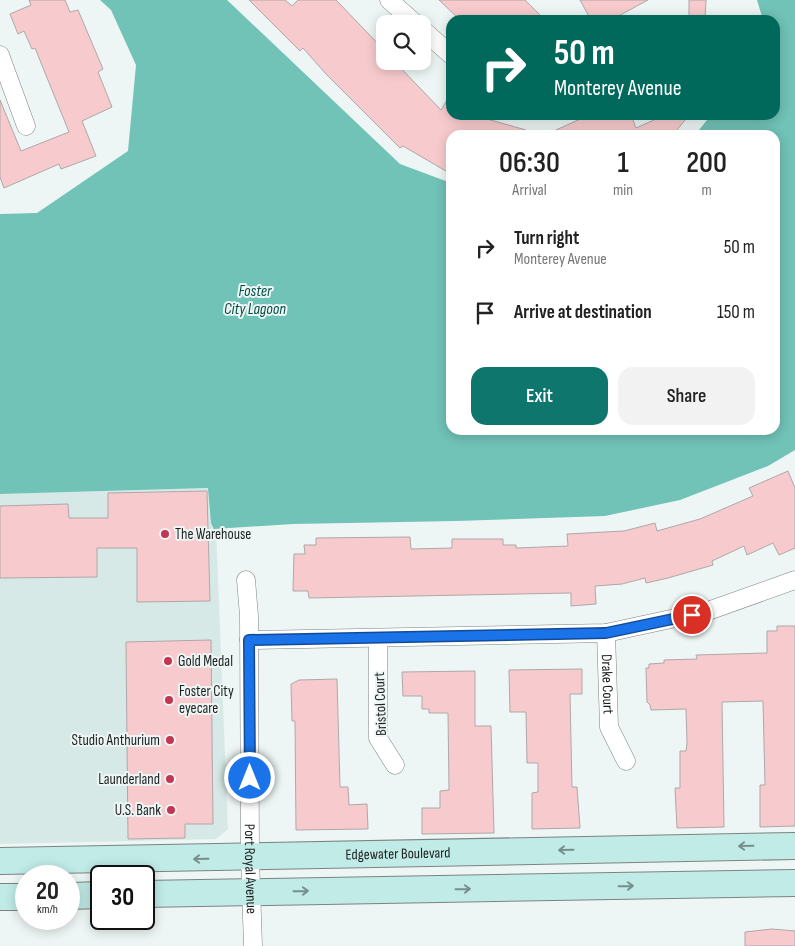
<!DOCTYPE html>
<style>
:root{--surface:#fff;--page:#f2f2f2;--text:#222;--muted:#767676;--accent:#0f766e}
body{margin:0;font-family:"Sofia Sans Condensed",sans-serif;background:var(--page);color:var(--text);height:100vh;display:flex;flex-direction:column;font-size:19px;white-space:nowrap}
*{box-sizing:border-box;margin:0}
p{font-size:16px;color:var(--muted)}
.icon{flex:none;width:28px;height:28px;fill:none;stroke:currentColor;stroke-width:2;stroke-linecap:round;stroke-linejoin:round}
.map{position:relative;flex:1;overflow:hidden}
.side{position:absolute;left:446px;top:130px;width:334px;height:305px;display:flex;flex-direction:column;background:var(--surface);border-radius:15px;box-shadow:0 2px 12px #0003}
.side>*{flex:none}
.banner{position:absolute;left:446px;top:15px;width:334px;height:105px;border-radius:15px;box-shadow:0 2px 12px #0003;background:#00695c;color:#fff;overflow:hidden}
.tools{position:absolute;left:376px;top:15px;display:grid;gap:10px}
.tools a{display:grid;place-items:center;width:55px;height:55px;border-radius:10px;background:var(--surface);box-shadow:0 2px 12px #0003;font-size:25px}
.speed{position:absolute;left:15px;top:865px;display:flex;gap:10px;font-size:25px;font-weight:700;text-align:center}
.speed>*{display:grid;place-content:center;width:65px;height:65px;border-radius:50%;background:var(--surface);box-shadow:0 2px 12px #0003;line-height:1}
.speed small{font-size:12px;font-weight:400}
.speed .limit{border:2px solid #111;border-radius:8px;background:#fff;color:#111}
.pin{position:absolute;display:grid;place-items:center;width:42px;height:42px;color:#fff;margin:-21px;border:2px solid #fff;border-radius:50%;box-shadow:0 1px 5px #0007}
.me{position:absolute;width:55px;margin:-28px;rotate:0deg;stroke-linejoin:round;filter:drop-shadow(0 0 4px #0008)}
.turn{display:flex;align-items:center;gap:18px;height:105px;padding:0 25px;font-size:22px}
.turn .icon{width:65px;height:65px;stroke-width:2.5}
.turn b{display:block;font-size:35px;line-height:42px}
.eta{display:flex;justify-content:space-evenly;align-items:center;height:85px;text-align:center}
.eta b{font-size:30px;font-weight:600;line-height:35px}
.action{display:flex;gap:10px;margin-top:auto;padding:10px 25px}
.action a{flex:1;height:58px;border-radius:15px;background:var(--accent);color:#fff;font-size:20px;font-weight:600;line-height:58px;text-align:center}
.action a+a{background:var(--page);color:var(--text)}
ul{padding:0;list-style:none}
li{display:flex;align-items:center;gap:15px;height:65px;padding:0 25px}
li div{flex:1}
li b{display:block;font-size:19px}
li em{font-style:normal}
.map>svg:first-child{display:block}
.built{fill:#d7e9e6}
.water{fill:#71c2b7}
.building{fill:#f7cbcd;stroke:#afa7a8}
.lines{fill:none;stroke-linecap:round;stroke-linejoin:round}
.street-casing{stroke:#7c8482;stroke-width:19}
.secondary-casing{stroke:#7c8482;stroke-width:28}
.street{stroke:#fff;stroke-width:18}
.secondary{stroke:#c0ebe6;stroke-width:26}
.oneway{stroke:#77908d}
.route-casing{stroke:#114b97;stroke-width:12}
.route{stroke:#1a73e8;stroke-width:9}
.poi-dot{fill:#c5354f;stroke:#edf6f4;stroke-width:2}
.labels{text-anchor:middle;stroke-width:4;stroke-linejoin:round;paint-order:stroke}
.poi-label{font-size:15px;fill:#1d2020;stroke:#edf6f4;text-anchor:start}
.street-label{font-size:15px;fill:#1d2020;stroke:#edf6f4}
.water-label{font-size:16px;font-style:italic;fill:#004d46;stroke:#edf6f4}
</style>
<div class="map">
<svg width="795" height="946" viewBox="0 0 795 946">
<rect width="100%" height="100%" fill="#edf6f4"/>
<!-- built -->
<path class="built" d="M209 488 211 523 216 529 228 829 216 839 0 844V494Z"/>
<!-- water -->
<path class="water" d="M100 0H227L400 164 451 183V430H775V135H695L711 115H775V20H763L757 0H795V450L768 466 680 500 605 516 456 521 293 524 214 529 211 523 208 488 0 494V214L37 213 128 151 136 65 111 10Z"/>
<!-- building -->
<path class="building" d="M29 0H65L70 12 78 10 103 69 98 72 112 107 82 121 96 156 61 169 59 164 4 188 0 177V100L21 151 69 132 35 48 32 49 24 31 18 34 10 14 31 5Z
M249 0H285L292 6 298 0H336L385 51V61H394L441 110 451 93V115H473L526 130V135H451V174L403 146 400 148 326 74 303 48 300 51Z
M439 0H525L545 20H460Z
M580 0H648L611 20H591Z
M689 0H706L705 20H689Z
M589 115H631L636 128 654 120 658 115H689L673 135H545Z
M788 471 795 488V548L779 555 773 543 747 555 744 546 712 561 713 565 668 578 646 583 645 578 622 584 595 586 596 604 571 606V593L309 598 308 591H293L294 554H305L304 545H316V538L410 537 411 549 452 548V539H503V545H516V548L568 546 567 534 624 531 655 523 657 531 700 519 753 496 749 488Z
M207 491 210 601 137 602V548H97V577L0 578V506L68 504 69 518H108V493Z
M777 626H795V826L760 827V785H765L763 701 722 702 724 827 677 828 675 788H680V751H686L687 743 686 709 651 710 650 705 647 702 646 668H649V664L664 663V660L697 659 696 655 767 653V631H777Z
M211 640 213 824H185V838L128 839 126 642Z
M582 669V694H570L572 787H577L580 828 532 829V793L538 792V763H527L526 712H510L509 670Z
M475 671V726H491L494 833 422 834V808H440V791L449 790 448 713H429V709H422V696H403L402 672Z
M337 679 340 787H348L349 805 367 804 368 829 296 830 295 721H292L291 684 299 680Z
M772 929 795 931V946H745V932Z"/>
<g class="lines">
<defs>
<g id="street">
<path d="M389 0 416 24"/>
<path d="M422 29 451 55"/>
<path d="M0 55 26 126"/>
<path id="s1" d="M246 580 249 616 250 858 253 946"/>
<path id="s2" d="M606 633 609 727 626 761"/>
<path d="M378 639V738L395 765"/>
<path d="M249 640 606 633 708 611 795 580"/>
</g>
<g id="secondary">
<path id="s3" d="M0 861 795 846"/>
<path d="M144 894 795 883"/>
<path d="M69 896 101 895"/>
<path d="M0 897H26"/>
</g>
</defs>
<!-- street casing -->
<use href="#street" class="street-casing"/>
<!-- secondary casing -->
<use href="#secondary" class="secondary-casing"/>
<!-- street -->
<use href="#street" class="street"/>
<!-- secondary -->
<use href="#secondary" class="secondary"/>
</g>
<!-- one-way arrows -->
<defs><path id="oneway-shaft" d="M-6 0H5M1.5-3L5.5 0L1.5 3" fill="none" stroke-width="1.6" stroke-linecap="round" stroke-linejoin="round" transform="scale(1.25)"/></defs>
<g class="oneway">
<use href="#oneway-shaft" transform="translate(746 846) rotate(179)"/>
<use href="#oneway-shaft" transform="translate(566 850) rotate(179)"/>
<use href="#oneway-shaft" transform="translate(201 859) rotate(179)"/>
<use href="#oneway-shaft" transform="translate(626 886) rotate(-1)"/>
<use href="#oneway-shaft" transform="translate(463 889) rotate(-1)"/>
<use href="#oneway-shaft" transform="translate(301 891) rotate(-1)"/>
</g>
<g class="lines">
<defs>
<path id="route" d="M250 778 249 640 606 633 692 615"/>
</defs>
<!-- route casing -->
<use href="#route" class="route-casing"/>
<!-- route -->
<use href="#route" class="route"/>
</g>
<!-- markers -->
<g class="poi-dot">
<circle cx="165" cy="534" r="5"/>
<circle cx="168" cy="661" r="5"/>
<circle cx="169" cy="700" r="5"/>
<circle cx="170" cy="740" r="5"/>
<circle cx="170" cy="779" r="5"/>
<circle cx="171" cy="810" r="5"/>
</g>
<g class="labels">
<!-- poi labels -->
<g class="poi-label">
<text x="175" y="539">The Warehouse</text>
<text x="178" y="666">Gold Medal</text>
<text x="179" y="696">Foster City<tspan x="179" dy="17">eyecare</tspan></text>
<text x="160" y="745" text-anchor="end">Studio Anthurium</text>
<text x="160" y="784" text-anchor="end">Launderland</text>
<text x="161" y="815" text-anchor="end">U.S. Bank</text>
</g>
<!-- street labels -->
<g class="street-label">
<text dy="5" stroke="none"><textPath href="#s2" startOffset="51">Drake Court</textPath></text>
<text transform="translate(380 704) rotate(-92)" y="5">Bristol Court</text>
<text dy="5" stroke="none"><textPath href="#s3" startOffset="398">Edgewater Boulevard</textPath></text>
<text dy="5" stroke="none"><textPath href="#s1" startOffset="289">Port Royal Avenue</textPath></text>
</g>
<!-- water labels -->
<g class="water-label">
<text x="255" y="296">Foster<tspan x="255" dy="18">City Lagoon</tspan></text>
</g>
</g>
</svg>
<div class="tools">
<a><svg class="icon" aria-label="search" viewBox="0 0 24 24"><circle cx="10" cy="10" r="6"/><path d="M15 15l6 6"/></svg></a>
</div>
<div class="speed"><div>20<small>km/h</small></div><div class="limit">30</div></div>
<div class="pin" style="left:692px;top:615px;background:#d93025"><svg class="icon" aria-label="arrive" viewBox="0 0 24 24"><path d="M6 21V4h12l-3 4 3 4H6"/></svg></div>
<svg class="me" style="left:250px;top:778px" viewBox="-20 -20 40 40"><circle r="17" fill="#1a73e8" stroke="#fff" stroke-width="3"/><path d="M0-11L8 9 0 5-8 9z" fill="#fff"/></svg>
<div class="banner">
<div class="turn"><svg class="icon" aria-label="right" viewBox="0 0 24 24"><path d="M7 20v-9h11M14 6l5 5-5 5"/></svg><div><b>50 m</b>Monterey Avenue</div></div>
</div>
<section class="side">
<div class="eta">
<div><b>06:30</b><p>Arrival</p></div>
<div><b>1</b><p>min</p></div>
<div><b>200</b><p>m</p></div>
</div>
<ul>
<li><svg class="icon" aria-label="right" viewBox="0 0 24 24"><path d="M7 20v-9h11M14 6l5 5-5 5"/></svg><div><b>Turn right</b><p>Monterey Avenue</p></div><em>50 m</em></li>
<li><svg class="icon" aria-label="arrive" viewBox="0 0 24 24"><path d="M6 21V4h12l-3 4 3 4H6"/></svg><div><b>Arrive at destination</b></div><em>150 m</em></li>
</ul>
<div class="action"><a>Exit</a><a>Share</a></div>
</section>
</div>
